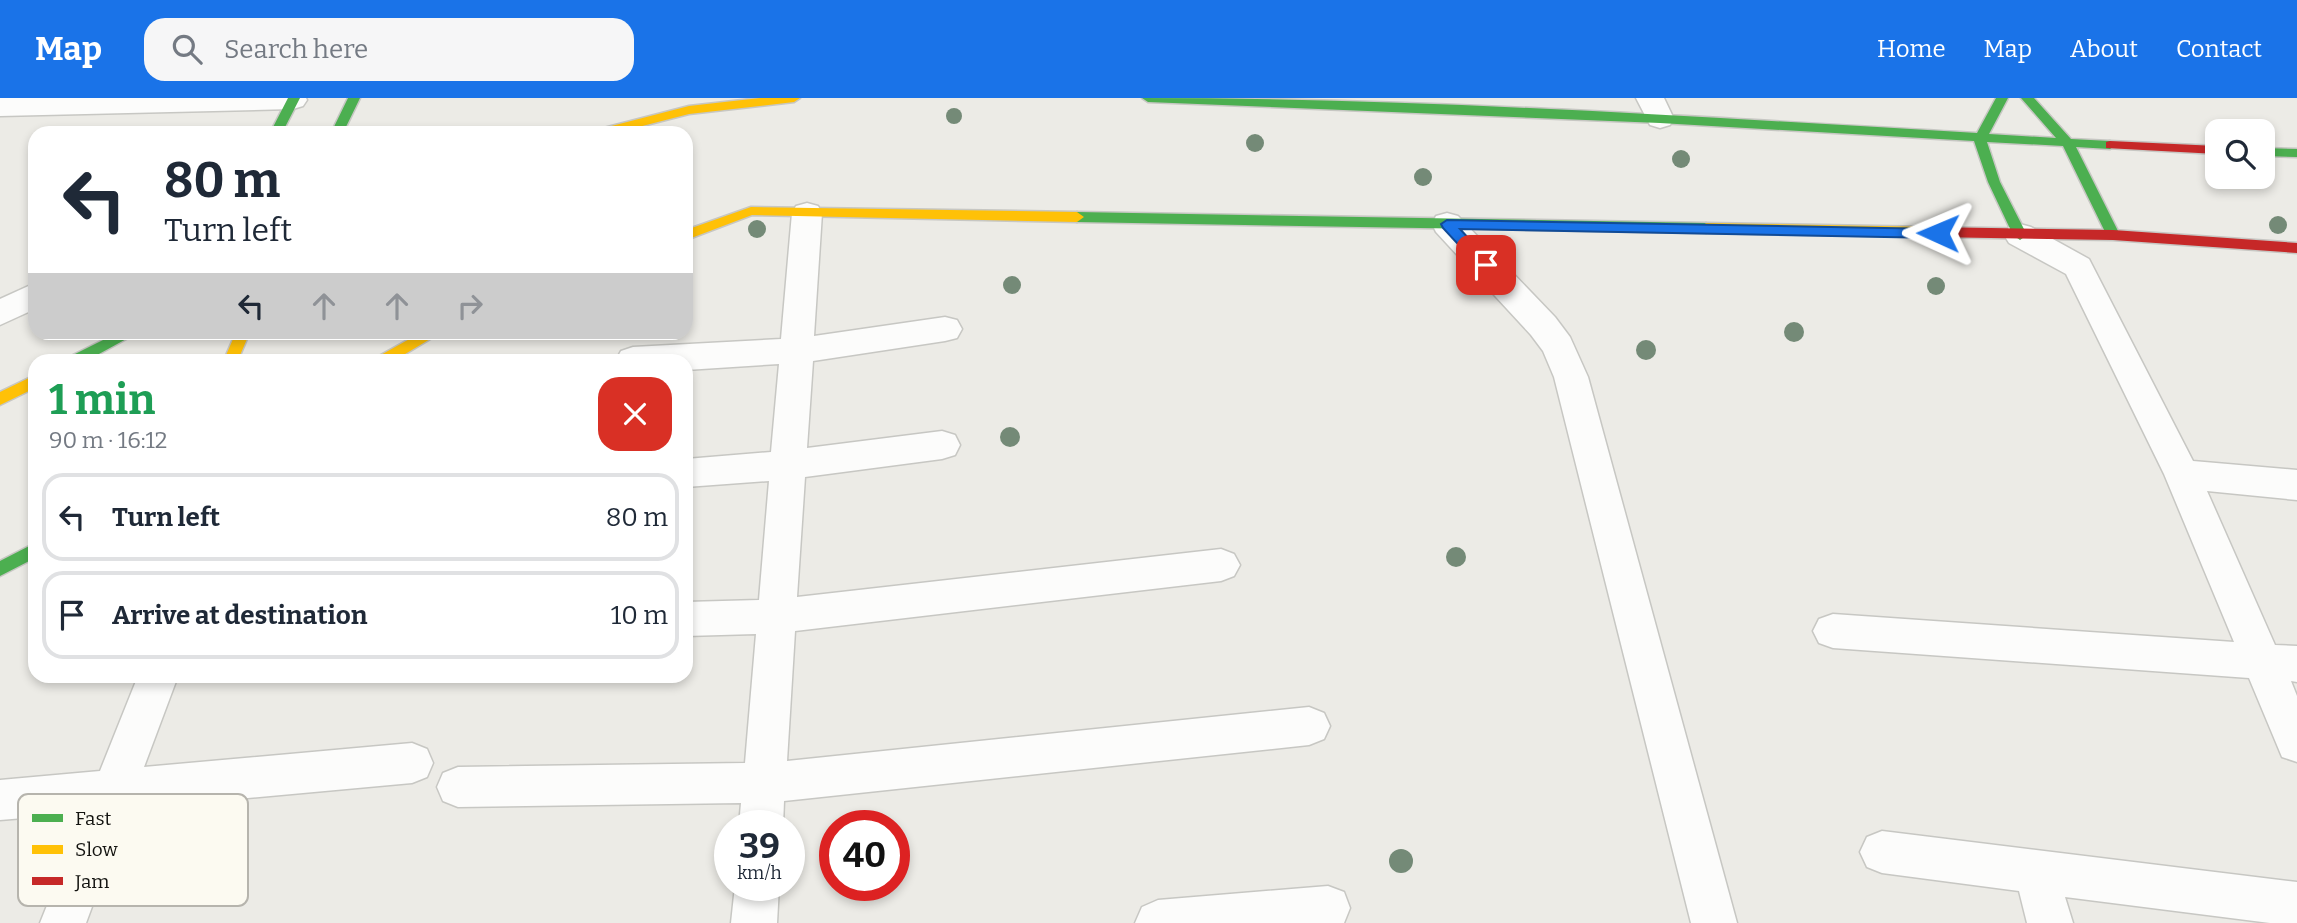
<!DOCTYPE html>
<meta charset="utf-8">
<style>
:root{--surface:#fff;--page:#f6f6f7;--text:#1f2937;--muted:#747a83;--line:#e0e1e3;--accent:#1a73e8}
body{margin:0;font-family:Bitter,serif;background:var(--page);color:var(--text);height:100vh;display:flex;flex-direction:column;font-size:26px;white-space:nowrap}
*{box-sizing:border-box;margin:0}
p{font-size:23px;color:var(--muted)}
.icon{flex:none;width:38px;height:38px;fill:none;stroke:currentColor;stroke-width:2;stroke-linecap:round;stroke-linejoin:round}
.map{position:relative;flex:1;overflow:hidden}
.drawer{position:absolute;left:28px;top:256px;width:665px;height:329px;display:flex;flex-direction:column;background:var(--surface);border-radius:21px;box-shadow:0 4px 10px #0003}
.drawer>*{flex:none}
.banner{position:absolute;left:28px;top:28px;width:665px;height:214px;border-radius:21px;box-shadow:0 4px 10px #0003;background:#fff;color:var(--text);overflow:hidden}
.buttons{position:absolute;left:2205px;top:21px;display:grid;gap:14px}
.buttons a{display:grid;place-items:center;width:70px;height:70px;border-radius:14px;background:var(--surface);box-shadow:0 4px 10px #0003;font-size:35px}
.speed{position:absolute;left:714px;top:712px;display:flex;gap:14px;font-size:35px;font-weight:700;text-align:center}
.speed>*{display:grid;place-content:center;width:91px;height:91px;border-radius:50%;background:var(--surface);box-shadow:0 4px 10px #0003;line-height:1}
.speed small{font-size:18px;font-weight:400}
.speed .limit{border:10px solid #d22;background:#fff;color:#111}
.pin{position:absolute;display:grid;place-items:center;width:60px;height:60px;color:#fff;margin:-30px;border-radius:14px;box-shadow:0 4px 10px #0006}
.me{position:absolute;width:77px;margin:-38px;rotate:271deg;stroke-linejoin:round;filter:drop-shadow(0 0 5px #0008)}
.turn{display:flex;align-items:center;gap:24px;height:147px;padding:0 21px;font-size:32px}
.turn .icon{width:91px;height:91px;stroke-width:2.5}
.turn b{display:block;font-size:49px;line-height:60px}
.lanes{display:flex;align-items:center;height:66px;padding:0 21px;background:#0003;justify-content:center;gap:35px;direction:ltr}
.lanes .off{opacity:.35}
.round{display:grid;place-items:center;flex:none;width:74px;height:74px;border-radius:21px;background:var(--page)}
.head{display:flex;align-items:center;justify-content:space-between;height:119px;padding:0 21px}
h1{font-size:42px;font-weight:700;line-height:52px;color:#1e9e55}
ul{padding:0;list-style:none}
li{display:flex;align-items:center;gap:21px;height:88px;margin:0 14px 10px;padding:0 7px;border:4px solid var(--line);border-radius:21px}
li div{flex:1}
li b{display:block;font-size:26px}
li em{font-style:normal}
header{display:flex;align-items:center;gap:42px;box-sizing:border-box;height:98px;padding:0 35px;background:var(--accent);color:#fff}
header strong{font-size:33px}
nav{display:flex;gap:38px;margin-inline-start:auto;font-size:24px}
.search{width:490px;height:63px;background:var(--page);display:flex;align-items:center;gap:18px;box-sizing:border-box;padding:0 24px;border-radius:21px;color:var(--muted);font-size:26px}
.map>svg:first-child{display:block}
.lines{fill:none;stroke-linecap:round;stroke-linejoin:round}
.street-casing{stroke:#c7c7c3;stroke-width:3}
.fast-casing{stroke:#c7c7c3;stroke-width:3}
.slow-casing{stroke:#c7c7c3;stroke-width:3}
.jam-casing{stroke:#c7c7c3;stroke-width:3}
.street{fill:#fcfcfb;fill-rule:evenodd}
.fast{fill:#4caf50;fill-rule:evenodd}
.slow{fill:#ffc107;fill-rule:evenodd}
.jam{fill:#c62828;fill-rule:evenodd}
.tree{fill:#748a77}
.route{fill:#1a73e8;stroke:#114b97;stroke-width:2}
.key{fill:#fcfaf1;stroke:#b6b4ad;stroke-width:2}
.key-label{font-size:19px;fill:#12120f}
</style>
<header>
<strong>Map</strong>
<div class="search"><svg class="icon" aria-label="search" viewBox="0 0 24 24"><circle cx="10" cy="10" r="6"/><path d="M15 15l6 6"/></svg>Search here</div>
<nav><a>Home</a><a>Map</a><a>About</a><a>Contact</a></nav>
</header>
<div class="map">
<svg width="2297" height="825" viewBox="0 0 2297 825">
<rect width="100%" height="100%" fill="#ecebe6"/>
<g class="lines">
<defs>
<path id="street" d="M0 0H306L307 2 303 8 293 11 0 18Z
M1636 0H1664L1674 21 1670 27 1660 30 1650 27Z
M807 105 818 108 822 115 814 238 945 219 957 222 962 231 957 240 945 243 813 263 807 350 942 333 955 337 960 347 955 357 942 361 805 379 797 499 1221 451 1234 456 1240 467 1234 478 1221 483 795 533 787 663 1309 609 1324 615 1330 628 1324 641 1309 647 784 703 783 728H739L741 705 458 709 443 703 437 689 443 675 458 669 745 665 756 536 686 538V504L759 502 769 383 686 389V361L771 354 779 266 686 272V262H616L621 253 633 249 781 241 792 115 796 108Z
M1447 115 1458 118 1555 219 1570 239 1588 279 1737 825H1691L1554 279 1543 253 1531 237 1436 134 1432 126 1436 118Z
M2020 126 2031 129 2089 161 2193 363 2297 372V402L2207 393 2275 547 2297 548V584L2291 583 2297 598V664L2282 659 2249 580 1833 550 1819 545 1813 533 1819 521 1833 516 2234 544 2164 376 2066 176 2009 145 2004 137 2009 129Z
M35 185V211L0 227V201Z
M138 578H178L144 669 412 645 427 651 433 665 427 679 412 685 128 711 86 825H40L84 715 0 722V682L100 673Z
M1882 733 2297 784V825H2270L2065 799 2073 825H2027L2019 793 1882 775 1867 769 1860 754 1867 739Z
M735 788H779L777 825H731Z
M1328 788 1344 794 1350 810 1344 825H1135L1142 809 1158 802Z"/>
<path id="fast" d="M288 0H300L282 35H270Z
M348 0H360L343 35H331Z
M1142 0C1420 0 1699 19 1977 35L1996 0H2008L1989 36 2056 40 2021 0H2034L2071 41 2110 43 2116 47 2110 51 2076 49 2120 137 2118 140H2108L2063 48 1987 44 2000 84 2027 137 2020 142 2013 137 1988 84 1974 43 1660 25 1148 4Z
M2263 50 2297 51V59L2263 58Z
M1077 114 1706 125 1713 130 1706 135 1077 124 1070 119Z
M119 234H139L88 262H69L71 258Z
M35 445V460L0 478V463Z"/>
<path id="slow" d="M760 0H800L794 4 689 16 615 35H594L596 32 689 8Z
M751 109 1077 114 1084 119 1077 124 752 117 686 142V132Z
M1706 125 1932 129 1939 134 1932 139 1706 135 1699 130Z
M236 234H250L238 262H224Z
M422 234H442L395 262H377L379 258Z
M35 277V290L0 307V294Z"/>
<path id="jam" d="M2110 43 2217 48V56L2106 50V44Z
M1932 129 2113 132 2297 145V155L2113 142 1932 139 1925 134Z"/>
</defs>
<!-- street casing -->
<use href="#street" class="street-casing"/>
<!-- fast casing -->
<use href="#fast" class="fast-casing"/>
<!-- slow casing -->
<use href="#slow" class="slow-casing"/>
<!-- jam casing -->
<use href="#jam" class="jam-casing"/>
<!-- street -->
<use href="#street" class="street"/>
<!-- fast -->
<use href="#fast" class="fast"/>
<!-- slow -->
<use href="#slow" class="slow"/>
<!-- jam -->
<use href="#jam" class="jam"/>
</g>
<!-- trees -->
<g class="tree">
<circle cx="954" cy="18" r="8"/>
<circle cx="1255" cy="45" r="9"/>
<circle cx="1681" cy="61" r="9"/>
<circle cx="1423" cy="79" r="9"/>
<circle cx="2278" cy="127" r="9"/>
<circle cx="757" cy="131" r="9"/>
<circle cx="1012" cy="187" r="9"/>
<circle cx="1936" cy="188" r="9"/>
<circle cx="1794" cy="234" r="10"/>
<circle cx="1646" cy="252" r="10"/>
<circle cx="1010" cy="339" r="10"/>
<circle cx="1456" cy="459" r="10"/>
<circle cx="1401" cy="763" r="12"/>
</g>
<!-- route -->
<path class="route" d="M1447 122 1938 131 1945 135 1938 140 1460 131 1490 164 1492 167 1486 172 1481 171 1443 130 1441 126Z"/>
<!-- legend -->
<rect x="18" y="696" width="230" height="112" rx="10" class="key"/>
<rect x="32" y="716" width="31" height="8" fill="#4caf50"/>
<rect x="32" y="747" width="31" height="9" fill="#ffc107"/>
<rect x="32" y="779" width="31" height="8" fill="#c62828"/>
<g class="key-label">
<text x="75" y="727">Fast</text>
<text x="75" y="758">Slow</text>
<text x="75" y="790">Jam</text>
</g>
</svg>
<div class="buttons">
<a><svg class="icon" aria-label="search" viewBox="0 0 24 24"><circle cx="10" cy="10" r="6"/><path d="M15 15l6 6"/></svg></a>
</div>
<div class="speed"><div>39<small>km/h</small></div><div class="limit">40</div></div>
<div class="pin" style="left:1486px;top:167px;background:#d93025"><svg class="icon" aria-label="arrive" viewBox="0 0 24 24"><path d="M6 21V4h12l-3 4 3 4H6"/></svg></div>
<svg class="me" style="left:1938px;top:135px" viewBox="-20 -20 40 40"><path d="M0-17L14 15 0 8-14 15z" fill="#1a73e8" stroke="#fff" stroke-width="4"/></svg>
<div class="banner">
<div class="turn"><svg class="icon" aria-label="left" viewBox="0 0 24 24"><path d="M17 20v-9H6M10 6l-5 5 5 5"/></svg><div><b>80 m</b>Turn left</div></div>
<div class="lanes"><svg class="icon" aria-label="left" viewBox="0 0 24 24"><path d="M17 20v-9H6M10 6l-5 5 5 5"/></svg><svg class="icon off" aria-label="ahead" viewBox="0 0 24 24"><path d="M12 20V5M6 11l6-6 6 6"/></svg><svg class="icon off" aria-label="ahead" viewBox="0 0 24 24"><path d="M12 20V5M6 11l6-6 6 6"/></svg><svg class="icon off" aria-label="right" viewBox="0 0 24 24"><path d="M7 20v-9h11M14 6l5 5-5 5"/></svg></div>
</div>
<section class="drawer">
<div class="head"><div><h1>1 min</h1><p>90 m · 16:12</p></div><a class="round" style="background:#d93025;color:#fff"><svg class="icon" aria-label="close" viewBox="0 0 24 24"><path d="M6 6l12 12M18 6L6 18"/></svg></a></div>
<ul>
<li><svg class="icon" aria-label="left" viewBox="0 0 24 24"><path d="M17 20v-9H6M10 6l-5 5 5 5"/></svg><div><b>Turn left</b></div><em>80 m</em></li>
<li><svg class="icon" aria-label="arrive" viewBox="0 0 24 24"><path d="M6 21V4h12l-3 4 3 4H6"/></svg><div><b>Arrive at destination</b></div><em>10 m</em></li>
</ul>
</section>
</div>
